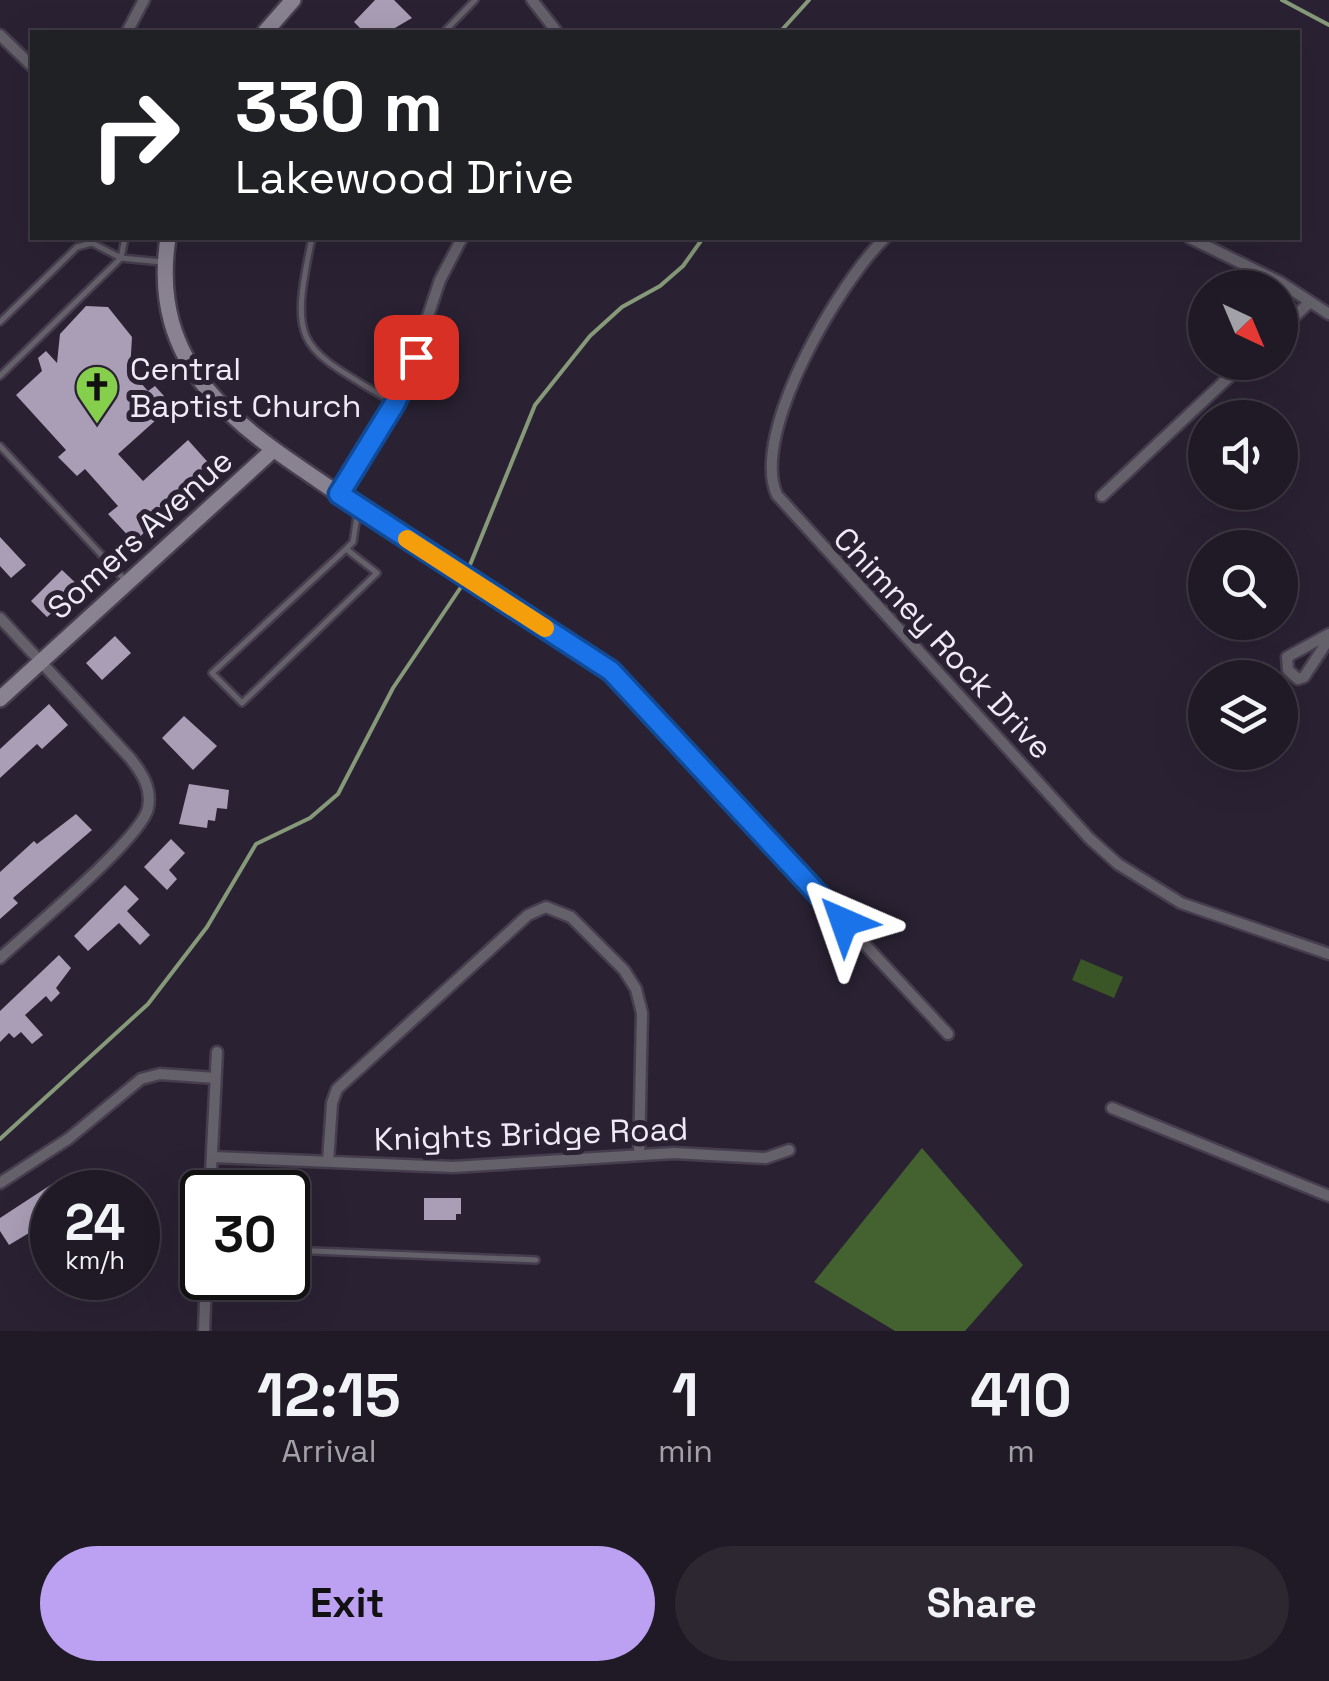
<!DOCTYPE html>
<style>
:root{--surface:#201a26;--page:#2d2732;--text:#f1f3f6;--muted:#a2a1a7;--line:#3d3843;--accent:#bca0f2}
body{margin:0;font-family:"Space Grotesk",sans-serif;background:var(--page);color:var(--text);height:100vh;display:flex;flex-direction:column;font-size:38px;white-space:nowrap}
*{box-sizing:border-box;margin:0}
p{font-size:32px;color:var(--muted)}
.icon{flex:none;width:55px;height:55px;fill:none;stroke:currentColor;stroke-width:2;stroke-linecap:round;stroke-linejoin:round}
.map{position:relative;height:1331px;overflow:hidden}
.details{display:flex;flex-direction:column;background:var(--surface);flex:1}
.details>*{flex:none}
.banner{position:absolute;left:30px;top:30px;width:1270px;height:210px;border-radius:0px;box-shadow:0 10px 40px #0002,0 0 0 2px var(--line);background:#202124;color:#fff;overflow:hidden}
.needle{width:65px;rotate:136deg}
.tools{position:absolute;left:1188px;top:270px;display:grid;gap:20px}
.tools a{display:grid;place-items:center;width:110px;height:110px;border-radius:50%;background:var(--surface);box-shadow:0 10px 40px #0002,0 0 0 2px var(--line);font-size:50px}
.speed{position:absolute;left:30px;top:1170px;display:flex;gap:20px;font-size:50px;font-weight:700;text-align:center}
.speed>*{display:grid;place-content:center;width:130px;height:130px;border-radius:50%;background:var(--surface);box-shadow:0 10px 40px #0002,0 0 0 2px var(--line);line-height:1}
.speed small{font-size:25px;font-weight:400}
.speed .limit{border:5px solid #111;border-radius:15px;background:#fff;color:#111}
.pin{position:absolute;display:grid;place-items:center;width:85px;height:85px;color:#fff;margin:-42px;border-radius:20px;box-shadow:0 5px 15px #0006}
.me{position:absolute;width:110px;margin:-55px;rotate:317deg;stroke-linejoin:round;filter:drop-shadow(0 0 8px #0008)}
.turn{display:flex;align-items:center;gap:35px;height:210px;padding:0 40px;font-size:45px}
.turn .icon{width:130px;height:130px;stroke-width:2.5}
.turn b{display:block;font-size:70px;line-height:85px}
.eta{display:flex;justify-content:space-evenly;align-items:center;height:170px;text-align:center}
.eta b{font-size:60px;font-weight:800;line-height:70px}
.cta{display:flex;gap:20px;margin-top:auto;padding:20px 40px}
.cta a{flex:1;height:115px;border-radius:60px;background:var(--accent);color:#111;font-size:40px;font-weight:800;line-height:115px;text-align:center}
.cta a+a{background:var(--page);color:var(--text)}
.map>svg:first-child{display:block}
.green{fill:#3a5627}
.forest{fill:#43622f}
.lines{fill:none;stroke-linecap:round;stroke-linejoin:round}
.stream{stroke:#869a7a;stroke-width:4}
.building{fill:#a99eb5}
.lane-casing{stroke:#463e4e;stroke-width:10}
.street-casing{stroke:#463e4e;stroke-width:15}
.secondary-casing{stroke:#463e4e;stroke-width:20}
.lane{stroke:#65616b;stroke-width:5}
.street{stroke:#65616b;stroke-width:10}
.secondary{stroke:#898291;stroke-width:15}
.route-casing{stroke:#114b97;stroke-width:25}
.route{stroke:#1a73e8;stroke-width:18}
.slow{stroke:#f59e0b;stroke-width:18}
.labels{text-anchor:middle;stroke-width:10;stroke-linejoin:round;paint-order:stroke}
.poi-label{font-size:32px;fill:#f0eaf7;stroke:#2a2233;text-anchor:start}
.street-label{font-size:32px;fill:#f0eaf7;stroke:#2a2233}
</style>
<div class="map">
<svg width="1329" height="1331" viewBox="0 0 1329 1331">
<rect width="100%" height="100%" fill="#2a2233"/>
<!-- green -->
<path class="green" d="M1081 959 1123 977 1114 998 1072 980Z"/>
<!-- forest -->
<path class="forest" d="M922 1148 1023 1265 965 1331H895L814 1282Z"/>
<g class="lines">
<!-- stream -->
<path class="stream" d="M1282 0 1329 25
M780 32 809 0
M0 1139 148 1004 207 927 256 844 310 818 338 794 393 688 461 587 535 405 590 336 622 307 660 286 683 266 703 238"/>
</g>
<!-- building -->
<path class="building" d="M375 0H394L412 18 388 32H364L354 22Z
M86 306 108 307 132 337 130 371 148 391 155 386 164 396 158 402 166 411 118 454 143 481 188 440 214 469 134 542 108 514 118 506 85 469 77 476 58 457 66 450 16 395 42 371 38 358 46 351 57 363 60 334Z
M0 537 26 565 11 578 0 566Z
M62 570 81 588 47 617 31 601Z
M115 636 131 653 102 680 86 663Z
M49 704 68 725 42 749 37 744 0 778V749Z
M184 716 217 746 193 770 162 738Z
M189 784 229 790 227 809 217 808 215 821 208 820 207 828 179 824Z
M76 814 92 830 13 898 18 903 0 919V872L34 841 37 844Z
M171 839 185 853 169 870 177 879 167 890 144 867Z
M125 885 139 899 127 911 150 935 140 945 119 923 88 951 74 936Z
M59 955 71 968 56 988 60 993 51 1002 46 996 25 1015 43 1035 32 1044 21 1032 14 1038 9 1033 0 1042V1011Z
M52 1184V1211L36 1222 39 1227 9 1245 0 1231V1218Z
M424 1198H461V1214H456V1220H424Z"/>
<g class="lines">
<defs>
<path id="lane" d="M444 32 475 0
M125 238 121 258 162 262
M312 238C288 350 300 346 392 402
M0 322 77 247 92 243 121 258 0 376
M0 446 124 579
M346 549 377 573 242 703 212 673 346 549 353 542 358 510
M288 1250 536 1260"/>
<path id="street" d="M532 0 557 32
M127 32 144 0
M0 35 32 66
M885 238C840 281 749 434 777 495L1089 838 1118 864 1181 903 1329 954
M1190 238 1280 282 1329 314
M1280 330 1310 302
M339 494 408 376 440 280 462 238
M1102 496 1245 362
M358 507 611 671 948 1034
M0 618 130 758C142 773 152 788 148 808 142 838 29 931 0 958
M1329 634 1287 657 1288 670 1298 679 1304 677 1329 639
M1112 1108 1329 1196
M212 1157 453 1167 674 1153 766 1158 789 1150
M328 1162 332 1103 337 1089 528 915 546 907 571 917 624 970 636 989 642 1013 639 1155
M0 1183 68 1139 141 1079 160 1074 215 1078
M210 1192 217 1052
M204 1331 206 1278"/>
<path id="secondary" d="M265 32 293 0
M168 238C146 382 258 438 358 507
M0 699 273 450"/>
</defs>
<!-- lane casing -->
<use href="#lane" class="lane-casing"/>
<!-- street casing -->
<use href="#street" class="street-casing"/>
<!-- secondary casing -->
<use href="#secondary" class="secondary-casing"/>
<!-- lane -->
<use href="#lane" class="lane"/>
<!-- street -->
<use href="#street" class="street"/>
<!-- secondary -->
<use href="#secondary" class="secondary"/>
</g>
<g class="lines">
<defs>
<path id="route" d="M416 357 395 403 339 494 611 671 844 922"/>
</defs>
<!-- route casing -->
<use href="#route" class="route-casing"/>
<!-- route -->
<use href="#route" class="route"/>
<!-- slow -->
<path class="slow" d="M407 539 545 628"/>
</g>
<!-- icons -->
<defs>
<symbol id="church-pin" viewBox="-11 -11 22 30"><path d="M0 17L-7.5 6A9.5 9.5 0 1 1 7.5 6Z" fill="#85cf4c" stroke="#2a2233"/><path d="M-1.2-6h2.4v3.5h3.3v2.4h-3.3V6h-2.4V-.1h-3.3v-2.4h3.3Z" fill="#111"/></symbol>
</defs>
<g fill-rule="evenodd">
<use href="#church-pin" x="72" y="362" width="50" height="68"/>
</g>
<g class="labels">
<!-- poi labels -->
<g class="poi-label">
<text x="130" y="380">Central<tspan x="130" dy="37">Baptist Church</tspan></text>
</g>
<!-- street labels -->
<g class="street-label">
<text transform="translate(140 534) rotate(-42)" y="11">Somers Avenue</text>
<text transform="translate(943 643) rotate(47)" y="11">Chimney Rock Drive</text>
<text transform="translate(531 1134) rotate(-2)" y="11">Knights Bridge Road</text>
</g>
</g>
</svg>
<div class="tools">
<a><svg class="needle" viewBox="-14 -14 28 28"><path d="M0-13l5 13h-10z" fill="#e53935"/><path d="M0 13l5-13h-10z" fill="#a2a1a7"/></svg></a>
<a><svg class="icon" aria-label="sound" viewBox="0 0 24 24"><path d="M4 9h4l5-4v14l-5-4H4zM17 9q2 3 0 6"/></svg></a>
<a><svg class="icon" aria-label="search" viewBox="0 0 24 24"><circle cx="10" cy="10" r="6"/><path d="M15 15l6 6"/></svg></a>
<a><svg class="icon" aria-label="layers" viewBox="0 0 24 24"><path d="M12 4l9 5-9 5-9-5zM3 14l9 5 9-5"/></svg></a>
</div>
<div class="speed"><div>24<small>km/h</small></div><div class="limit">30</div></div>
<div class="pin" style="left:416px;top:357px;background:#d93025"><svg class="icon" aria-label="arrive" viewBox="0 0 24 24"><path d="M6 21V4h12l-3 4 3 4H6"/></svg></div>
<svg class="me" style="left:844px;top:922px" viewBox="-20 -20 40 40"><path d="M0-17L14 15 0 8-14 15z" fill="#1a73e8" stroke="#fff" stroke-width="4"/></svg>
<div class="banner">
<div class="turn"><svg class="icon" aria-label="right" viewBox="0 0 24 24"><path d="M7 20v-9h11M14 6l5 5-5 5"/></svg><div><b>330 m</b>Lakewood Drive</div></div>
</div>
</div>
<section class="details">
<div class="eta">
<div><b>12:15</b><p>Arrival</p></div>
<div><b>1</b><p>min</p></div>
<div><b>410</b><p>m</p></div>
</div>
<div class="cta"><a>Exit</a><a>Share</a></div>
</section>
